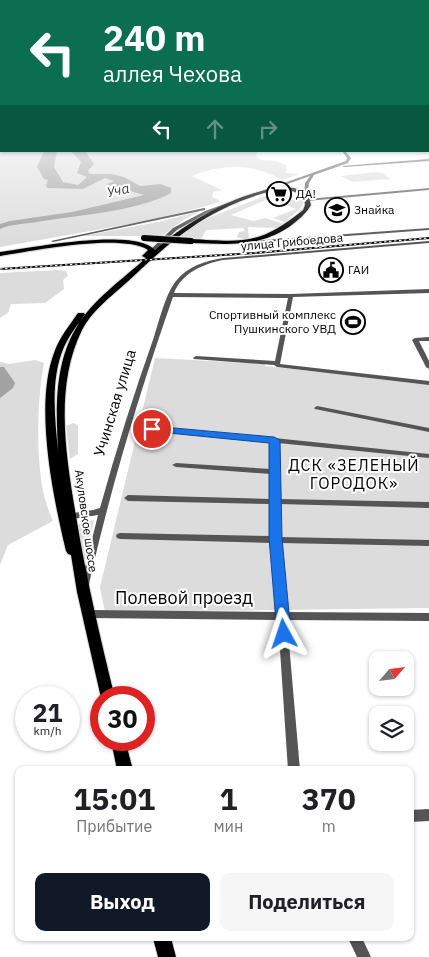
<!DOCTYPE html>
<html lang="ru">
<meta charset="utf-8">
<style>
:root{--surface:#fff;--page:#f6f6f6;--text:#202124;--muted:#757577;--accent:#111827}
body{margin:0;font-family:"IBM Plex Sans",sans-serif;background:var(--page);color:var(--text);height:100vh;display:flex;flex-direction:column;font-size:19px;white-space:nowrap}
*{box-sizing:border-box;margin:0}
p{font-size:16px;color:var(--muted)}
.icon{flex:none;width:28px;height:28px;fill:none;stroke:currentColor;stroke-width:2;stroke-linecap:round;stroke-linejoin:round}
.map{position:relative;flex:1;overflow:hidden}
.side{position:absolute;left:15px;top:766px;width:399px;height:175px;display:flex;flex-direction:column;background:var(--surface);border-radius:10px;box-shadow:0 1px 4px #0004}
.side>*{flex:none}
.hud{position:absolute;left:0px;top:0px;width:430px;height:152px;box-shadow:0 1px 4px #0004;background:#0b6e4f;color:#fff;overflow:hidden}
.needle{width:32px;rotate:62deg}
.fabs{position:absolute;left:369px;top:651px;display:grid;gap:10px}
.fabs a{display:grid;place-items:center;width:45px;height:45px;border-radius:10px;background:var(--surface);box-shadow:0 1px 4px #0004;font-size:25px}
.speed{position:absolute;left:15px;top:686px;display:flex;gap:10px;font-size:25px;font-weight:700;text-align:center}
.speed>*{display:grid;place-content:center;width:65px;height:65px;border-radius:50%;background:var(--surface);box-shadow:0 1px 4px #0004;line-height:1}
.speed small{font-size:12px;font-weight:400}
.speed .limit{border:8px solid #d22;background:#fff;color:#111}
.pin{position:absolute;display:grid;place-items:center;width:42px;height:42px;color:#fff;margin:-21px;border:2px solid #fff;border-radius:50%;box-shadow:0 1px 5px #0007}
.me{position:absolute;width:55px;margin:-28px;rotate:355deg;stroke-linejoin:round;filter:drop-shadow(0 0 4px #0008)}
.turn{display:flex;align-items:center;gap:18px;height:105px;padding:0 20px;font-size:22px}
.turn .icon{width:65px;height:65px;stroke-width:2.5}
.turn b{display:block;font-size:35px;line-height:42px}
.lanes{display:flex;align-items:center;height:48px;padding:0 20px;background:#0003;justify-content:center;gap:25px;direction:ltr}
.lanes .off{opacity:.35}
.eta{display:flex;justify-content:space-evenly;align-items:center;height:85px;text-align:center}
.eta b{font-size:30px;font-weight:700;line-height:35px}
.button{display:flex;gap:10px;margin-top:auto;padding:10px 20px}
.button a{flex:1;height:58px;border-radius:10px;background:var(--accent);color:#fff;font-size:20px;font-weight:700;line-height:58px;text-align:center}
.button a+a{background:var(--page);color:var(--text)}
.map>svg:first-child{display:block}
.green{fill:#dcdcdc}
.water{fill:#a3a3a3}
.lines{fill:none;stroke-linecap:round;stroke-linejoin:round}
.major-casing{stroke:#dbdbdb;stroke-width:2}
.minor{fill:#555;fill-rule:evenodd}
.major{fill:#000;fill-rule:evenodd}
.rail-casing{stroke:#000;stroke-width:2}
.rail{stroke:#fff;stroke-width:1;stroke-dasharray:2.5;stroke-linecap:butt}
.major-bridge-casing{stroke:#dbdbdb;stroke-width:8;stroke-linecap:butt}
.major-bridge{stroke:#000;stroke-width:6}
.route{fill:#1a73e8;stroke:#114b97}
.labels{text-anchor:middle;stroke-width:4;stroke-linejoin:round;paint-order:stroke}
.far-poi-label{font-size:12px;fill:#000;stroke:#fff;text-anchor:start}
.far-street-label{font-size:12px;fill:#000;stroke:#fff}
.far-water-label{font-size:14px;font-style:italic;fill:#444;stroke:#fff}
.street-label{font-size:15px;fill:#000;stroke:#fff}
.neighbourhood-label{font-size:16px;letter-spacing:1px;fill:#000;stroke:#fff}
.near-street-label{font-size:18px;fill:#000;stroke:#fff}
</style>
<div class="map">
<svg width="429" height="957" viewBox="0 0 429 957">
<rect width="100%" height="100%" fill="#fff"/>
<!-- green -->
<path class="green" d="M0 128 1 151H258L256 156 261 160 276 161 286 165V173L300 174 282 180C254 163 222 164 192 176L222 190 213 192 212 197 220 201 214 204 147 221 0 247Z
M376 172 383 173 390 179 353 182 341 176Z
M265 196 270 198 231 215 253 221 265 218 284 224 281 228 248 227 249 241 237 237 239 232 245 231 243 228 206 230 201 239 179 236 195 223Z
M304 199 302 207 285 222 273 218 296 209 277 201Z
M201 211 183 220 162 236H82L158 222Z
M59 270 66 271 68 276 63 280 64 289 45 303 11 304 8 313 0 318V273Z
M155 358 265 364V366L429 384V608L105 612 100 587Z
M35 360 44 363C37 400 36 454 43 491 45 501 49 512 53 521L8 545 0 565V362L9 364Z
M73 423 78 425V454L70 459 66 426Z
M94 520 83 570 76 525Z"/>
<!-- water -->
<path class="water" d="M44 151H57L54 167 63 182 78 185 87 177 77 173 81 162 72 152 85 151 94 164 88 171 90 174H112L124 177 140 186 161 184 171 188V193C135 212 77 215 37 222 25 224 11 224 0 229V224L10 221 72 212 144 195 109 185 107 184 114 181 105 178 83 189 47 188 46 185 48 180 44 179 37 167Z
M0 367H4L15 383 13 388 0 398Z"/>
<g class="lines">
<defs>
<path id="major" d="M287 187 299 189 308 194 311 205C306 214 297 221 289 227 257 248 228 244 191 243L188 241 191 239C244 242 260 245 303 210L305 205 304 196C298 193 292 190 286 190 261 189 215 211 195 225 169 242 148 263 125 284 110 297 91 312 82 330 54 387 66 456 76 516 86 577 100 637 115 698H101L77 592 71 555 68 554 66 551C53 497 34 406 54 353 59 338 69 326 78 313H84L85 315C77 325 69 336 64 347 50 379 55 418 58 451 56 410 54 365 76 328 91 301 124 278 146 258L142 256 148 250C121 233 33 251 0 256V252C29 248 135 227 155 250 189 220 241 190 287 187Z
M111 740H125L133 770H117Z
M153 938H171L176 957H158Z"/>
</defs>
<!-- major casing -->
<use href="#major" class="major-casing"/>
<!-- minor -->
<path class="minor" d="M0 119H1V121H0Z
M342 151H345L351 158 348 163 314 175 309 183 307 196 304 195 305 183 310 176 207 213 177 230 154 251 150 250 173 228 205 211 346 161 347 158Z
M429 159V161L344 167 342 166Z
M429 188V190L307 201 305 200 307 199Z
M204 208H205V210L53 242 51 241Z
M429 228V230L251 243 249 242 251 241Z
M429 241V243L223 260C203 264 182 273 174 293L291 294 429 289V293L293 297 280 364 429 381V385L277 367 274 365 194 359 193 358 196 356 275 361 288 298 173 297C140 391 111 486 89 584L88 587 85 588 82 587 81 584 98 515 67 520 64 519 63 517 64 515 67 514 93 510 100 508C116 450 134 393 154 337 159 321 166 293 176 281 188 266 205 261 223 258Z
M429 337V341H419L429 361V369L426 367 412 340 415 338Z
M317 406 429 428V432L315 409 314 408Z
M150 427 274 438 429 454V458L278 443 279 499 429 502V508L279 504 280 537 429 540V546L281 543 286 612 429 613V621L287 620 300 770H288L278 620 89 618 86 617 84 614 86 611 89 610 277 612 272 543 120 539 117 538 116 536 117 534 120 533 272 536 271 504 128 501 124 498 128 495 271 499V474L176 467 172 465 176 463 271 469V443L152 431 149 429Z
M429 809V821L410 822V810Z
M348 938H362L371 957H357Z"/>
<!-- major -->
<use href="#major" class="major"/>
<defs>
<path id="rail" d="M0 269 255 253 429 238"/>
</defs>
<!-- rail casing -->
<use href="#rail" class="rail-casing"/>
<!-- rail -->
<use href="#rail" class="rail"/>
<defs>
<path id="major-bridge" d="M144 238 191 241"/>
</defs>
<!-- major-bridge casing -->
<use href="#major-bridge" class="major-bridge-casing"/>
<!-- major-bridge -->
<use href="#major-bridge" class="major-bridge"/>
</g>
<!-- sky -->
<linearGradient id="sky" x2="0" y2="1"><stop stop-color="#8cadcc"/><stop offset="0.44" stop-color="#fff"/><stop offset="1" stop-color="#fff" stop-opacity="0"/></linearGradient>
<rect width="429" height="241" fill="url(#sky)"/>
<!-- route -->
<path class="route" d="M152 426 274 437 280 440 282 538 291 634 289 638 284 640 279 638 277 634 269 538V443L148 431V427Z"/>
<!-- icons -->
<defs>
<symbol id="supermarket-ring" viewBox="-11 -11 22 22"><circle r="9.5" fill="#fff" stroke="#000" stroke-width="1.5"/><path d="M-6-5.5h2.5l.6 2H6L4.5 2H-2.5L-4.4-4H-6ZM-1.5 3.2a1.3 1.3 0 1 0 .1 0ZM3 3.2a1.3 1.3 0 1 0 .1 0Z" fill="#000"/></symbol>
<symbol id="school-ring" viewBox="-11 -11 22 22"><circle r="9.5" fill="#fff" stroke="#000" stroke-width="1.5"/><path d="M0-5L7-2L0 1L-7-2ZM-4 1L0 2.5L4 1V4Q0 6-4 4Z" fill="#000"/></symbol>
<symbol id="civic-ring" viewBox="-11 -11 22 22"><circle r="9.5" fill="#fff" stroke="#000" stroke-width="1.5"/><path d="M-.6-6.5H3V-4.5H.6V-3L4-1V1h2V6H-6V1h2V-1L-.6-3ZM-1.2 2.5V6h2.4V2.5Z" fill="#000"/></symbol>
<symbol id="stadium-ring" viewBox="-11 -11 22 22"><circle r="9.5" fill="#fff" stroke="#000" stroke-width="1.5"/><path d="M0-5a6.5 5 0 1 0 0 10a6.5 5 0 1 0 0-10ZM-3.5-1.8h7v3.6h-7Z" fill="#000"/></symbol>
</defs>
<g fill-rule="evenodd">
<use href="#supermarket-ring" x="265" y="180" width="28" height="28"/>
<use href="#school-ring" x="323" y="196" width="28" height="28"/>
<use href="#civic-ring" x="317" y="256" width="28" height="28"/>
<use href="#stadium-ring" x="339" y="308" width="28" height="28"/>
</g>
<g class="labels">
<!-- far-poi labels -->
<g class="far-poi-label">
<text x="296" y="198">ДА!</text>
<text x="354" y="214">Знайка</text>
<text x="348" y="274">ГАИ</text>
<text x="336" y="319" text-anchor="end">Спортивный комплекс<tspan x="336" dy="14">Пушкинского УВД</tspan></text>
</g>
<!-- far-street labels -->
<g class="far-street-label">
<text transform="translate(292 242) rotate(-5)" y="4">улица Грибоедова</text>
<text transform="translate(86 521) rotate(82)" y="4">Акуловское шоссе</text>
</g>
<!-- far-water labels -->
<g class="far-water-label">
<text transform="translate(118 190) rotate(-12)" y="5">Уча</text>
</g>
<!-- street labels -->
<g class="street-label">
<text transform="translate(115 403) rotate(-73)" y="5">Учинская улица</text>
</g>
<!-- neighbourhood labels -->
<g class="neighbourhood-label">
<text x="354" y="471">ДСК «ЗЕЛЕНЫЙ<tspan x="354" dy="18">ГОРОДОК»</tspan></text>
</g>
<!-- near-street labels -->
<g class="near-street-label">
<text x="184" y="604">Полевой проезд</text>
</g>
</g>
</svg>
<div class="fabs">
<a><svg class="needle" viewBox="-14 -14 28 28"><path d="M0-13l5 13h-10z" fill="#e53935"/><path d="M0 13l5-13h-10z" fill="#757577"/></svg></a>
<a><svg class="icon" aria-label="layers" viewBox="0 0 24 24"><path d="M12 4l9 5-9 5-9-5zM3 14l9 5 9-5"/></svg></a>
</div>
<div class="speed"><div>21<small>km/h</small></div><div class="limit">30</div></div>
<div class="pin" style="left:152px;top:429px;background:#d93025"><svg class="icon" aria-label="arrive" viewBox="0 0 24 24"><path d="M6 21V4h12l-3 4 3 4H6"/></svg></div>
<svg class="me" style="left:284px;top:634px" viewBox="-20 -20 40 40"><path d="M0-17L14 15 0 8-14 15z" fill="#1a73e8" stroke="#fff" stroke-width="4"/></svg>
<div class="hud">
<div class="turn"><svg class="icon" aria-label="left" viewBox="0 0 24 24"><path d="M17 20v-9H6M10 6l-5 5 5 5"/></svg><div><b>240 m</b>аллея Чехова</div></div>
<div class="lanes"><svg class="icon" aria-label="left" viewBox="0 0 24 24"><path d="M17 20v-9H6M10 6l-5 5 5 5"/></svg><svg class="icon off" aria-label="ahead" viewBox="0 0 24 24"><path d="M12 20V5M6 11l6-6 6 6"/></svg><svg class="icon off" aria-label="right" viewBox="0 0 24 24"><path d="M7 20v-9h11M14 6l5 5-5 5"/></svg></div>
</div>
<section class="side">
<div class="eta">
<div><b>15:01</b><p>Прибытие</p></div>
<div><b>1</b><p>мин</p></div>
<div><b>370</b><p>m</p></div>
</div>
<div class="button"><a>Выход</a><a>Поделиться</a></div>
</section>
</div>
